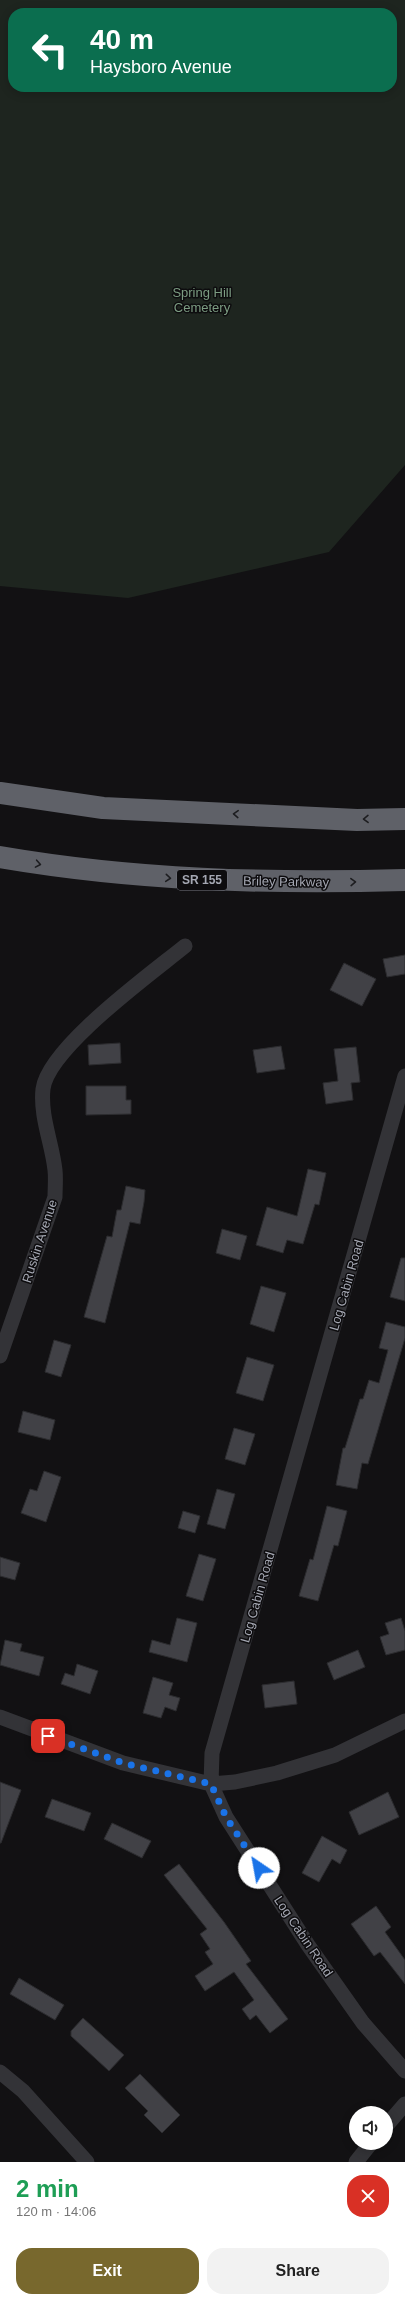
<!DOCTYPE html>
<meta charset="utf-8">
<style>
:root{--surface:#fff;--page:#f2f2f2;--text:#222;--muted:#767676;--accent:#78682d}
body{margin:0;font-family:Helvetica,sans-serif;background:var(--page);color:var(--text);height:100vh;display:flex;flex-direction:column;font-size:15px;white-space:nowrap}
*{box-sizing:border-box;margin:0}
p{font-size:13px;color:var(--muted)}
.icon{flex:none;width:22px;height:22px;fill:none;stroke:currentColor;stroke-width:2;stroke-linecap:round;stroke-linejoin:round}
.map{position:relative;height:2162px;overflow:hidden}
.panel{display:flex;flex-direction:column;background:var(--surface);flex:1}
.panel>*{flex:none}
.guide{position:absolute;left:8px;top:8px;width:389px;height:84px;border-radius:16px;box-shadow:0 2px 10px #0003;background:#0b6e4f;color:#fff;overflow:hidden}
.buttons{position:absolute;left:349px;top:2106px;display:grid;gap:8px}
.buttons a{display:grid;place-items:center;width:44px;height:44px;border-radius:50%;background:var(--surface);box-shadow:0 2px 10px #0003;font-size:20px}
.pin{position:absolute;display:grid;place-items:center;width:34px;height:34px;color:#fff;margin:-17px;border-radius:8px;box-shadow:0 2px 6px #0006}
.me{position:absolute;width:44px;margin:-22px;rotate:327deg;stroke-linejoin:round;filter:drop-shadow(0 0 3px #0008)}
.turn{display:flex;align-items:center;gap:14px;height:84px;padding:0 16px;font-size:18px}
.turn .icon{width:52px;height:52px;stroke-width:2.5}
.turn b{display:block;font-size:28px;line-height:34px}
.round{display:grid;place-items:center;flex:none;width:42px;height:42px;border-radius:16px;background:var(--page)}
.summary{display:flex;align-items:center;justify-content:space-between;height:68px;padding:0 16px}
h1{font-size:24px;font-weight:800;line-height:30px;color:#1e9e55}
.primary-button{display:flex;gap:8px;margin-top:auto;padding:8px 16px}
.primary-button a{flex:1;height:46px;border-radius:16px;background:var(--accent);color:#fff;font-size:16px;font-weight:800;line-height:46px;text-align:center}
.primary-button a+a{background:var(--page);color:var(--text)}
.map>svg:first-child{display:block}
.green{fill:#1e251f;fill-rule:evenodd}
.building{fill:#414146;stroke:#2c2c2f}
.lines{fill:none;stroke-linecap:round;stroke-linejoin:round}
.street{stroke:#333337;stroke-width:15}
.highway{stroke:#5f6168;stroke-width:22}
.oneway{stroke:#1d1d20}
.route{stroke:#1a73e8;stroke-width:7;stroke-dasharray:0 12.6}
.labels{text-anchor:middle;stroke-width:3;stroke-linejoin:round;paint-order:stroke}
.shield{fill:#0d0c0e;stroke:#777881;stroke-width:1}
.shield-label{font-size:12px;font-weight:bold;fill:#a4a7b2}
.park-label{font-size:13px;fill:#7c9c82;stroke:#0d0c0e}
.street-label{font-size:13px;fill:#a4a7b2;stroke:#0d0c0e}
</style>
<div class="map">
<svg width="405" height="2162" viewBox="0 0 405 2162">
<rect width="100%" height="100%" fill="#121113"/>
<!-- green -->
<path class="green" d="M0 0H405V465L329 552 128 598 0 586ZM13 13H392V87H13Z"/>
<!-- building -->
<path class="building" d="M405 955V974L387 977 383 959Z
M344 963 376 979 362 1006 330 990Z
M120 1043 121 1063 89 1065 88 1045Z
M281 1046 285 1069 257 1073 253 1050Z
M356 1047 360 1082 351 1083 353 1100 326 1104 323 1083 338 1081 334 1049Z
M86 1086H126V1100H131V1114L86 1115Z
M308 1169 326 1173 319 1205 315 1204 303 1244 287 1240 283 1253 256 1245 267 1207 297 1216Z
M126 1186 145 1190 144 1202 140 1224 130 1222 105 1323 84 1317 107 1236 112 1237 117 1210H121Z
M222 1229 247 1236 240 1260 216 1253Z
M401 1258H405V1301L390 1297Z
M261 1286 286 1293 274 1332 250 1324Z
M386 1322 405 1327V1338L368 1464 362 1463 357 1489 336 1485 343 1448H345L360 1399H363L369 1380 379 1383 388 1350 379 1348Z
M54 1340 71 1345 61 1377 45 1372Z
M247 1357 274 1365 263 1401 236 1393Z
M23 1411 55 1420 50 1440 18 1432Z
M234 1428 255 1434 245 1465 225 1459Z
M44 1471 61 1477 46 1522 21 1513 30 1489 37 1491Z
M217 1489 235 1494 225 1529 207 1524Z
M327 1506 347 1511 338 1546 334 1545 318 1601 299 1596 310 1559 313 1560Z
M183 1511 200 1516 195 1533 178 1528Z
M199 1554 216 1559 203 1601 186 1596Z
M0 1557 20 1563 15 1580 0 1576Z
M177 1618 197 1623 187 1662 149 1652 152 1640 170 1645Z
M401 1618 405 1631V1650L386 1655 380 1637 389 1634 385 1623Z
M5 1640 22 1644 20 1651 44 1657 39 1676 0 1665Z
M358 1650 365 1667 334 1680 327 1663Z
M77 1664 98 1671 90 1694 61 1684 65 1673 74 1676Z
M153 1677 173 1683 169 1695 180 1698 176 1711 165 1707 161 1718 143 1713Z
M294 1681 297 1704 265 1708 262 1685Z
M0 1782 21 1790 1 1843H0Z
M388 1792 399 1817 359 1835 349 1812Z
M52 1799 91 1813 84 1831 45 1817Z
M112 1823 151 1841 142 1858 104 1839Z
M322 1836 347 1850 340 1864 332 1859 319 1882 302 1873Z
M179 1864 224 1922 251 1961 246 1964 288 2019 270 2033 256 2015 250 2020 242 2009 254 2000 234 1972 205 1991 195 1976 213 1964 205 1952 210 1949 200 1934 207 1929 164 1875Z
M376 1906 391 1927 385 1932 405 1960V1984L380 1952 374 1956 351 1924Z
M19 1978 64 2005 55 2020 10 1994Z
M83 2018 124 2055 109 2071 71 2036V2031Z
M140 2074 180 2115 162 2133 144 2115 148 2111 125 2088Z"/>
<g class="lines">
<!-- street -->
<path class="street" d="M405 1076 212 1753 211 1784 226 1817 308 1945 363 2023 405 2071
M0 1356 55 1197C55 1189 56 1179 55 1170 52 1143 40 1116 43 1089 48 1048 152 973 185 946
M0 1717 123 1763 211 1784 235 1782 277 1773 335 1755 405 1721
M0 2072 23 2091 87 2162
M386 2126 405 2104
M356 2162 371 2143"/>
<!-- highway -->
<path class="highway" d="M0 793 103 808 357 820 405 819
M0 857C134 880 269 884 405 880"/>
</g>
<!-- one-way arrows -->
<defs><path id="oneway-chevron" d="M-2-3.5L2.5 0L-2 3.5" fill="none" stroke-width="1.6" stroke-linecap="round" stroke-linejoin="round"/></defs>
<g class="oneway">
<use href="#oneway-chevron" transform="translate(236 814) rotate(-177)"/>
<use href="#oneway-chevron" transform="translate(366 819) rotate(179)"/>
<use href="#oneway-chevron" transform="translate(38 864) rotate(10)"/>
<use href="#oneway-chevron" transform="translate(168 878) rotate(5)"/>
<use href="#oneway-chevron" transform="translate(353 882) rotate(-2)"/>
</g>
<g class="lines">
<!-- route -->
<path class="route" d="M48 1736 123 1763 211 1784 226 1817 259 1868"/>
</g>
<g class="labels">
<!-- shield labels -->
<rect class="shield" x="177" y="870" width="50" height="20" rx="3"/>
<g class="shield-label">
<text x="202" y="884">SR 155</text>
</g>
<!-- park labels -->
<g class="park-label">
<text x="202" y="297">Spring Hill<tspan x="202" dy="15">Cemetery</tspan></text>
</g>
<!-- street labels -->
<g class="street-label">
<text transform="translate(286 881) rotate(1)" y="5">Briley Parkway</text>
<text transform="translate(39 1241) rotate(-72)" y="5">Ruskin Avenue</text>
<text transform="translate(346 1285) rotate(-74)" y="5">Log Cabin Road</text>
<text transform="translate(257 1597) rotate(-74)" y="5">Log Cabin Road</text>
<text transform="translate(304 1936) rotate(56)" y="5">Log Cabin Road</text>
</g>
</g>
</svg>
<div class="buttons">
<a><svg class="icon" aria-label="sound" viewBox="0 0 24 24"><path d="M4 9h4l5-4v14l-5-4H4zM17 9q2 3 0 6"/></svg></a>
</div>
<div class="pin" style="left:48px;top:1736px;background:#d93025"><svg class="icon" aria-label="arrive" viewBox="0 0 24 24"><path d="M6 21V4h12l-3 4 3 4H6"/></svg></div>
<svg class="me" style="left:259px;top:1868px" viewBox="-20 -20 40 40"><circle r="19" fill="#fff"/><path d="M0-13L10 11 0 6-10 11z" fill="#1a73e8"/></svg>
<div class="guide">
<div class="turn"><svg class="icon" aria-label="left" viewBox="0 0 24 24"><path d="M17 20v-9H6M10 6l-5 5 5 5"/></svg><div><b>40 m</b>Haysboro Avenue</div></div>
</div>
</div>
<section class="panel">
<div class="summary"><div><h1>2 min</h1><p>120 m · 14:06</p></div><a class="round" style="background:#d93025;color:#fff"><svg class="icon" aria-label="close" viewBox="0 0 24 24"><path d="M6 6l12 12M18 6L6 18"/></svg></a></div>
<div class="primary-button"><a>Exit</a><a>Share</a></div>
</section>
